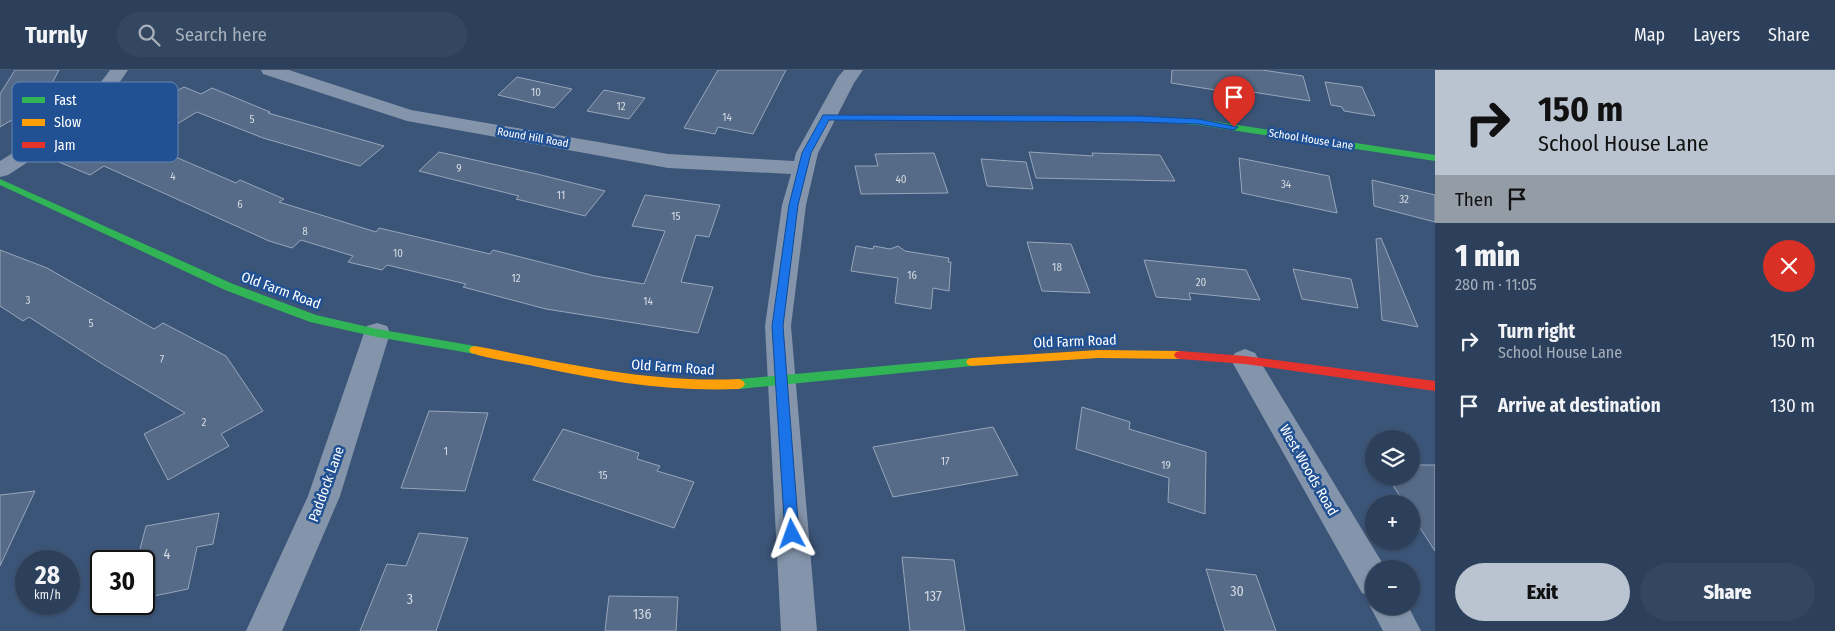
<!DOCTYPE html>
<meta charset="utf-8">
<style>
:root{--surface:#2c405b;--page:#344761;--text:#f1f3f6;--muted:#a6afbb;--line:#485971;--accent:#bac4d0}
body{margin:0;font-family:"Fira Sans Condensed",sans-serif;background:var(--page);color:var(--text);height:100vh;display:flex;flex-direction:column;font-size:19px;white-space:nowrap}
*{box-sizing:border-box;margin:0}
p{font-size:16px;color:var(--muted)}
.icon{flex:none;width:28px;height:28px;fill:none;stroke:currentColor;stroke-width:2;stroke-linecap:round;stroke-linejoin:round}
.map{position:relative;flex:1;overflow:hidden}
.panel{display:flex;flex-direction:column;background:var(--surface);width:400px}
.panel>*{flex:none}
.banner{background:#bac4d0;color:#111;overflow:hidden}
.controls{position:absolute;left:1365px;top:360px;display:grid;gap:10px}
.controls a{display:grid;place-items:center;width:55px;height:55px;border-radius:50%;background:var(--surface);box-shadow:0 1px 4px #0004,0 0 0 1px var(--line);font-size:25px}
.speed{position:absolute;left:15px;top:480px;display:flex;gap:10px;font-size:25px;font-weight:700;text-align:center}
.speed>*{display:grid;place-content:center;width:65px;height:65px;border-radius:50%;background:var(--surface);box-shadow:0 1px 4px #0004,0 0 0 1px var(--line);line-height:1}
.speed small{font-size:12px;font-weight:400}
.speed .limit{border:2px solid #111;border-radius:8px;background:#fff;color:#111}
.pin{position:absolute;display:grid;place-items:center;width:42px;height:42px;color:#fff;margin:-51px -21px;border-radius:50% 50% 50% 0;rotate:-45deg;box-shadow:0 0 5px #0007}
.pin .icon{rotate:45deg}
.me{position:absolute;width:55px;margin:-28px;rotate:356deg;stroke-linejoin:round;filter:drop-shadow(0 0 4px #0008)}
.turn{display:flex;align-items:center;gap:18px;height:105px;padding:0 20px;font-size:22px}
.turn .icon{width:65px;height:65px;stroke-width:2.5}
.turn b{display:block;font-size:35px;line-height:42px}
.then{display:flex;align-items:center;height:48px;padding:0 20px;background:#0003;gap:10px;font-size:19px}
.round{display:grid;place-items:center;flex:none;width:52px;height:52px;border-radius:26px;background:var(--page)}
.summary{display:flex;align-items:center;justify-content:space-between;height:85px;padding:0 20px}
h1{font-size:30px;font-weight:800;line-height:38px}
.button{display:flex;gap:10px;margin-top:auto;padding:10px 20px}
.button a{flex:1;height:58px;border-radius:30px;background:var(--accent);color:#111;font-size:20px;font-weight:800;line-height:58px;text-align:center}
.button a+a{background:var(--page);color:var(--text)}
ul{padding:0;list-style:none}
li{display:flex;align-items:center;gap:15px;height:65px;padding:0 20px}
li div{flex:1}
li b{display:block;font-size:19px}
li em{font-style:normal}
header{display:flex;align-items:center;gap:30px;box-sizing:border-box;height:70px;padding:0 25px;background:var(--surface);border-bottom:1px solid var(--line)}
header strong{font-size:24px}
nav{display:flex;gap:28px;margin-inline-start:auto;font-size:18px}
.search{width:350px;height:45px;background:var(--page);display:flex;align-items:center;gap:12px;box-sizing:border-box;padding:0 18px;border-radius:28px;color:var(--muted);font-size:19px}
main{display:flex;flex:1;min-height:0}
.map>svg:first-child{display:block}
.building{fill:#556b87;stroke:#98a6ba}
.lines{fill:none;stroke-linecap:round;stroke-linejoin:round}
.street{fill:#8495ab;fill-rule:evenodd}
.fast{fill:#30b455;fill-rule:evenodd}
.slow{fill:#ff9f0a;fill-rule:evenodd}
.jam{fill:#e5322d;fill-rule:evenodd}
.route{fill:#1a73e8;stroke:#114b97}
.labels{text-anchor:middle;stroke-width:5;stroke-linejoin:round;paint-order:stroke}
.number-label{font-size:11px;fill:#d4dae1}
.far-street-label{font-size:11px;fill:#fff;stroke:#215193}
.street-label{font-size:14px;fill:#fff;stroke:#215193}
.near-number-label{font-size:14px;fill:#d4dae1}
.key{fill:#215193;stroke:#6485b3;stroke-width:1}
.key-label{font-size:14px;fill:#fff}
</style>
<header>
<strong>Turnly</strong>
<div class="search"><svg class="icon" aria-label="search" viewBox="0 0 24 24"><circle cx="10" cy="10" r="6"/><path d="M15 15l6 6"/></svg>Search here</div>
<nav><a>Map</a><a>Layers</a><a>Share</a></nav>
</header>
<main>
<div class="map">
<svg width="1435" height="561" viewBox="0 0 1435 561">
<rect width="100%" height="100%" fill="#3b5579"/>
<!-- building -->
<path class="building" d="M15 0H59L42 32 0 57V24Z
M718 0H786L753 64 718 57 715 64 684 58Z
M1172 0H1262L1303 6 1310 31 1246 21 1247 25 1171 13Z
M517 7 572 19 554 38 498 25Z
M1325 12 1362 17 1375 46 1344 41 1342 37 1331 35Z
M184 17 201 24 212 18 270 42 268 43 384 76 360 96 263 68 197 42 177 54 165 50 160 64 143 73 236 113 240 110 284 129 279 132 376 162 379 158 490 184 493 180 595 206 644 214 665 161 632 156 645 125 720 135 709 167 696 165 681 212 713 217 698 263 546 239 463 217 466 214 387 195 382 200 348 192 353 186 301 170 292 178 269 171 104 96 90 105 59 92 164 33 158 31Z
M604 20 645 28 629 49 587 41Z
M439 82 537 104 605 121 585 146 516 129 519 126 419 101Z
M1029 82 1093 86 1092 83 1160 85 1175 111 1036 108Z
M934 83 948 123 861 124 855 96H878L875 84Z
M1239 88 1329 106 1337 143 1242 123Z
M981 89 1026 92 1033 119 987 116Z
M1372 110 1435 125V152L1374 136Z
M1381 168 1418 257 1382 250 1376 169Z
M1027 172 1071 174 1090 223 1042 221Z
M856 176 873 179 874 176 890 179 898 176 905 181 949 188 948 192H951L949 221 933 218 931 239 895 233 898 208 851 201Z
M0 180 47 198 154 259 163 253 226 286 263 341 221 364 229 376 168 410 144 364 185 343 104 295 29 247 23 251 0 236Z
M1144 190 1246 200 1260 230 1189 223 1191 230 1156 227Z
M1293 199 1351 209 1358 238 1302 229Z
M1082 337 1130 352 1129 359 1206 382 1205 444 1168 432 1169 408 1076 379Z
M429 341 488 343 465 421 401 418Z
M993 357 1018 405 893 427 873 377Z
M563 359 639 383 637 389 660 396 657 401 694 412 674 458 533 410Z
M1411 395H1435V481L1411 444V434H1405L1387 406H1411Z
M35 421 0 496V425Z
M219 443 213 474 197 477 188 519 144 528V491H137L146 456Z
M419 463 468 468 436 561H360L387 494 406 496Z
M902 487 954 490 965 561H910Z
M1206 499 1256 505 1276 561H1225Z
M609 526 678 527 676 561H605Z"/>
<g class="lines">
<!-- street -->
<path class="street" d="M110 0H128C98 47 55 75 8 105L0 107V91C41 65 82 40 110 0Z
M261 0H289L411 40 668 84 794 91 796 83 838 7 844 0H863L854 13 818 83 806 135 791 256 817 561H781L765 256 782 135 791 104 668 98 407 51 263 4Z
M377 253 387 256 390 263 340 426 282 561H246L308 426 364 263 367 256Z
M1245 279 1255 283 1386 499H1374V527L1362 523 1231 290 1235 283Z
M1374 528V536H1408L1421 561H1383L1370 536Z"/>
<!-- fast -->
<path class="fast" d="M1142 46 1198 49 1435 85V91L1198 55 1139 51 1138 49Z
M0 109 233 214 316 245 377 259 475 276 481 280 475 284 377 267 310 252 225 220 0 115Z
M972 288 976 289 978 292 976 295 972 296 739 319 735 317 733 314 735 311 739 309Z"/>
<!-- slow -->
<path class="slow" d="M475 276C565 293 647 313 739 309L743 311 745 314 743 317 739 319C670 322 605 311 538 297 516 292 493 290 471 283L469 280 471 277Z
M1098 280 1180 281 1184 282 1186 285 1184 288 1180 289 1098 288 972 296 968 295 966 292 968 289 972 288Z"/>
<!-- jam -->
<path class="jam" d="M823 45 1142 46 1146 49 1142 52 826 49 822 47Z
M1180 281 1245 286 1435 311V321L1245 294 1180 289 1176 288 1174 285 1176 282Z"/>
</g>
<!-- route -->
<path class="route" d="M823 45 1140 46 1198 49 1238 57 1234 60 1198 54 1140 52 829 50 811 83 798 135 783 256 799 464 797 468 792 470 787 468 785 464 772 256 789 135 802 83Z"/>
<g class="labels">
<!-- number labels -->
<g class="number-label">
<text x="536" y="26">10</text>
<text x="621" y="40">12</text>
<text x="727" y="51">14</text>
<text x="252" y="53">5</text>
<text x="459" y="102">9</text>
<text x="173" y="110">4</text>
<text x="901" y="113">40</text>
<text x="1286" y="118">34</text>
<text x="561" y="129">11</text>
<text x="1404" y="133">32</text>
<text x="240" y="138">6</text>
<text x="676" y="150">15</text>
<text x="305" y="165">8</text>
<text x="398" y="187">10</text>
<text x="1057" y="201">18</text>
<text x="912" y="209">16</text>
<text x="516" y="212">12</text>
<text x="1201" y="216">20</text>
<text x="28" y="234">3</text>
<text x="648" y="235">14</text>
<text x="91" y="257">5</text>
<text x="162" y="293">7</text>
<text x="204" y="356">2</text>
<text x="446" y="385">1</text>
<text x="945" y="395">17</text>
<text x="1166" y="399">19</text>
<text x="603" y="409">15</text>
</g>
<!-- far-street labels -->
<g class="far-street-label">
<text transform="translate(533 67) rotate(10)" y="4">Round Hill Road</text>
<text transform="translate(1311 69) rotate(9)" y="4">School House Lane</text>
</g>
<!-- street labels -->
<g class="street-label">
<text transform="translate(281 220) rotate(20)" y="5">Old Farm Road</text>
<text transform="translate(1075 271) rotate(-2)" y="5">Old Farm Road</text>
<text transform="translate(673 297) rotate(4)" y="5">Old Farm Road</text>
<text transform="translate(1309 400) rotate(60)" y="5">West Woods Road</text>
<text transform="translate(326 414) rotate(-70)" y="5">Paddock Lane</text>
</g>
<!-- near-number labels -->
<g class="near-number-label">
<text x="167" y="489">4</text>
<text x="1237" y="526">30</text>
<text x="933" y="531">137</text>
<text x="410" y="534">3</text>
<text x="642" y="549">136</text>
</g>
</g>
<!-- legend -->
<rect x="12" y="12" width="166" height="80" rx="8" class="key"/>
<rect x="22" y="27" width="23" height="6" fill="#30b455"/>
<rect x="22" y="49" width="23" height="7" fill="#ff9f0a"/>
<rect x="22" y="72" width="23" height="6" fill="#e5322d"/>
<g class="key-label">
<text x="54" y="35">Fast</text>
<text x="54" y="57">Slow</text>
<text x="54" y="80">Jam</text>
</g>
</svg>
<div class="controls">
<a><svg class="icon" aria-label="layers" viewBox="0 0 24 24"><path d="M12 4l9 5-9 5-9-5zM3 14l9 5 9-5"/></svg></a>
<a>+</a>
<a>−</a>
</div>
<div class="speed"><div>28<small>km/h</small></div><div class="limit">30</div></div>
<div class="pin" style="left:1234px;top:57px;background:#d93025"><svg class="icon" aria-label="arrive" viewBox="0 0 24 24"><path d="M6 21V4h12l-3 4 3 4H6"/></svg></div>
<svg class="me" style="left:792px;top:464px" viewBox="-20 -20 40 40"><path d="M0-17L14 15 0 8-14 15z" fill="#1a73e8" stroke="#fff" stroke-width="4"/></svg>
</div>
<section class="panel">
<div class="banner">
<div class="turn"><svg class="icon" aria-label="right" viewBox="0 0 24 24"><path d="M7 20v-9h11M14 6l5 5-5 5"/></svg><div><b>150 m</b>School House Lane</div></div>
<div class="then">Then<svg class="icon" aria-label="arrive" viewBox="0 0 24 24"><path d="M6 21V4h12l-3 4 3 4H6"/></svg></div>
</div>
<div class="summary"><div><h1>1 min</h1><p>280 m · 11:05</p></div><a class="round" style="background:#d93025;color:#fff"><svg class="icon" aria-label="close" viewBox="0 0 24 24"><path d="M6 6l12 12M18 6L6 18"/></svg></a></div>
<ul>
<li><svg class="icon" aria-label="right" viewBox="0 0 24 24"><path d="M7 20v-9h11M14 6l5 5-5 5"/></svg><div><b>Turn right</b><p>School House Lane</p></div><em>150 m</em></li>
<li><svg class="icon" aria-label="arrive" viewBox="0 0 24 24"><path d="M6 21V4h12l-3 4 3 4H6"/></svg><div><b>Arrive at destination</b></div><em>130 m</em></li>
</ul>
<div class="button"><a>Exit</a><a>Share</a></div>
</section>
</main>
